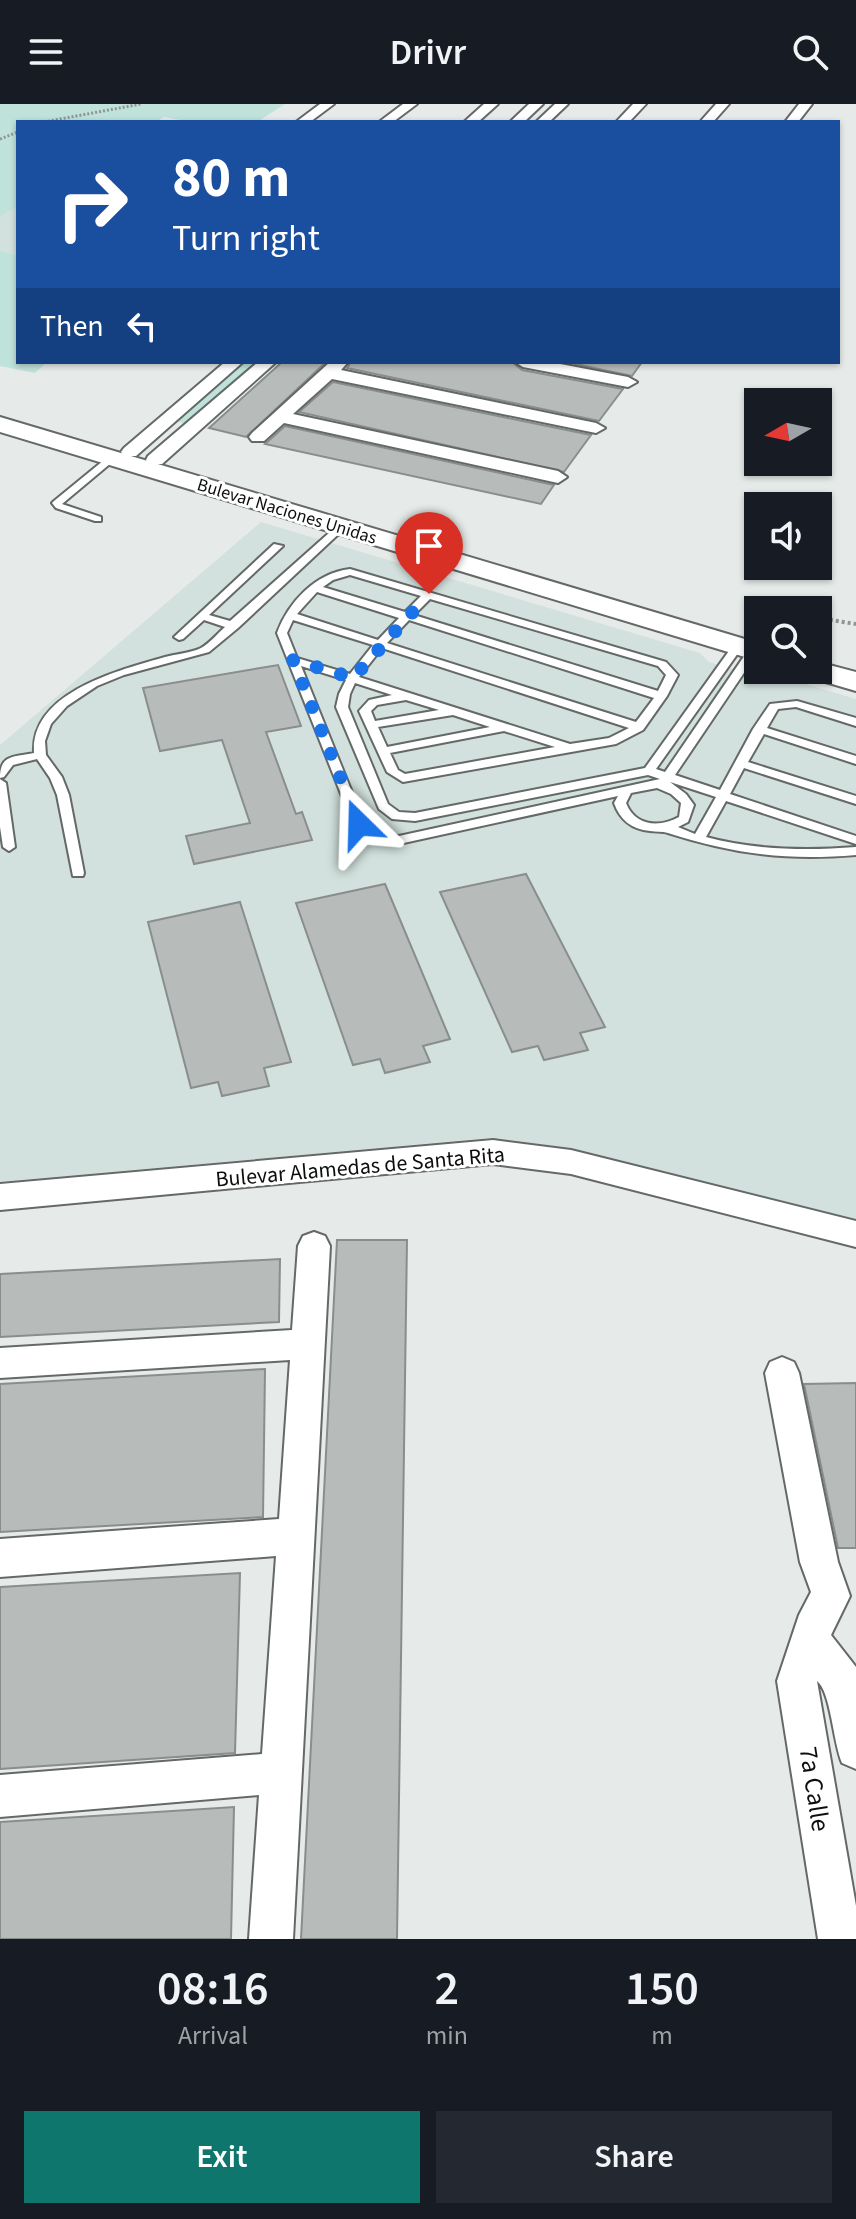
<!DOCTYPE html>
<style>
:root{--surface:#171b24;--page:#242831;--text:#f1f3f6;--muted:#9ea1a6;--accent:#0f766e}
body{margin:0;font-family:"Source Sans 3",sans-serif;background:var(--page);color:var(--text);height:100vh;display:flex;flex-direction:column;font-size:30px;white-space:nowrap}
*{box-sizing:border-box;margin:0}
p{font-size:26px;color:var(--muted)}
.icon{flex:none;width:44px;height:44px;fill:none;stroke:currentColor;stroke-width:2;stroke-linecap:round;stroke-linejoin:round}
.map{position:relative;height:1835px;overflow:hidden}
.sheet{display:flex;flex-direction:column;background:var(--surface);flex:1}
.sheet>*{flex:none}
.hud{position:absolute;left:16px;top:16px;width:824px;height:244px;border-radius:0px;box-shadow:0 2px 6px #0004;background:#1a4fa0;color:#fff;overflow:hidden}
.needle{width:52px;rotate:261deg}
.tools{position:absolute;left:744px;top:284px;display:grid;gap:16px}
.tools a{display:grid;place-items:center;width:88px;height:88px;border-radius:0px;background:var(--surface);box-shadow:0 2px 6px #0004;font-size:40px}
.pin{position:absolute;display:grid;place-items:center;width:68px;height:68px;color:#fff;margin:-82px -34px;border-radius:50% 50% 50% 0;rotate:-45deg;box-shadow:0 0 8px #0007}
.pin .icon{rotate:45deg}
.me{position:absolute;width:88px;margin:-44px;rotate:338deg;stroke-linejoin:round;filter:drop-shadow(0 0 6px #0008)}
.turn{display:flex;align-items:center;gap:28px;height:168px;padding:0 24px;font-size:36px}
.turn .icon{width:104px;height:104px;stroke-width:2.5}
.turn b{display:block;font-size:56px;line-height:68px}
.then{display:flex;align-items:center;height:76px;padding:0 24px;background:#0003;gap:16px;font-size:30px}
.eta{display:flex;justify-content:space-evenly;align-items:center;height:136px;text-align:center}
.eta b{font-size:48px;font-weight:600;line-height:56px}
.primary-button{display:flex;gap:16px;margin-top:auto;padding:16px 24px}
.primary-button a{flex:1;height:92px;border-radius:0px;background:var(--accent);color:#fff;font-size:32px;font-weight:600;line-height:92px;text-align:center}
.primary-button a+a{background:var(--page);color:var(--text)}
header{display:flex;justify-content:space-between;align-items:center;height:104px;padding:0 24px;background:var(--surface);font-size:36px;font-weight:600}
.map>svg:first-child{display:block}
.built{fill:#d2e1dd}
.green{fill:#bfe2da}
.building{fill:#b7bcbb;stroke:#898e8c;stroke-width:2}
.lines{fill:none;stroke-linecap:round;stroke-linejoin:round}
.lane-casing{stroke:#646967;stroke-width:4}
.street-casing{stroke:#646967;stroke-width:4}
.secondary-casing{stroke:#646967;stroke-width:4}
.path-far1{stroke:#909493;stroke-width:3;stroke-dasharray:2 2;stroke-linecap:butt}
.path{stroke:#909493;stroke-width:4;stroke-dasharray:3 3;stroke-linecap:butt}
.lane{fill:#fff;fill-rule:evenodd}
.street{fill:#fff;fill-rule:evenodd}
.secondary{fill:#fff;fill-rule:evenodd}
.route{stroke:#1a73e8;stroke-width:14;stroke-dasharray:0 25.2}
.labels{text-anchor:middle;stroke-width:6;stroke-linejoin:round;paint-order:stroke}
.far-street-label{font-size:18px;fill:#0d0f0e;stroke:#fff}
.street-label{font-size:22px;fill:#0d0f0e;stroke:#fff}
.near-street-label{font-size:26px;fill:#0d0f0e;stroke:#fff}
</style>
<header><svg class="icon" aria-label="menu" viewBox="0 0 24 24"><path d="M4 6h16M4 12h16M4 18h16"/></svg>Drivr<svg class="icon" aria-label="search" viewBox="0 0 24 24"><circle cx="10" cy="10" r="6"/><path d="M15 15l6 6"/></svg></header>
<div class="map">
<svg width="856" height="1835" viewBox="0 0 856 1835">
<rect width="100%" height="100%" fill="#e6ebea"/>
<!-- built -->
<path class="built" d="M18 102V151L0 147V113Z
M261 418 700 549 709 558 767 575 782 573 856 595V1115L563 1045 489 1034 0 1078V641Z"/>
<!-- green -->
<path class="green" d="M0 0H285L257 18H192L164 13 156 18H18V102L0 113Z
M0 147 18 151V258H47L35 269 0 262Z
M235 258H268L194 322 169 315Z"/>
<!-- building -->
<path class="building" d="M282 258H326L246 333 209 324Z
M351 258H512L522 266 623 285 599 317 347 264Z
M566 258H642L632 272Z
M333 278 591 331 564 368 299 308Z
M285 322 554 381 541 400 265 340Z
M278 561 301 622 266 628 296 710 302 708 312 736 194 760 186 732 250 719 222 636 160 647 143 584Z
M526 770 605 923 580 929 588 946 544 956 538 942 512 948 440 788Z
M385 780 450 935 423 942 430 958 385 969 380 955 353 961 296 799Z
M240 798 291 958 264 964 269 982 222 992 218 978 191 984 148 818Z
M337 1136H407L397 1835H301Z
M280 1155 279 1218 0 1233V1170Z
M265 1265 263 1413 0 1428V1280Z
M856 1279V1444H838L804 1280Z
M240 1469 235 1649 0 1665V1483Z
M234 1703 231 1835H0V1718Z"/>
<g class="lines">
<defs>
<path id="lane" d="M109 352 117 354 62 400 101 413V417H95L56 404 52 399 54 397Z
M338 421 346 423 238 524 209 548 124 571 97 582 67 602 51 620 45 637 46 651 62 673 69 691 84 769 83 772H73L57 691 50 674 37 655 13 661 4 673 0 674C0 650 14 653 34 649 30 588 120 566 165 553 176 550 191 549 201 544 210 539 218 529 225 523L204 516 183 535 179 536 174 533 274 440 283 442 209 511 230 517Z
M350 465 666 558 678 571 667 592 643 626 616 640 403 678 387 668 359 607 369 596 392 591 355 579 350 590 348 603 388 700 399 708 415 709 645 664 734 540 738 539 743 542 656 665 665 668 749 545H757L758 548 675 671 720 686 753 625 770 600 797 597 856 614V622L796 603 778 605 767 624 856 652V660L764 630 748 658 856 692V700L744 664 730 690 856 732V740L726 697 706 733C754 746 806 747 856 743V751C786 757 734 750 668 729 662 727 656 728 650 727 631 725 620 716 614 699L618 692 399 740 369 736 353 720 277 529C288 499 315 469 350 465ZM350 471 421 492 405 508 323 483 333 476ZM317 488 399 514 378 536 297 510ZM430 495 658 562 666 571 658 587 414 511ZM293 516 373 541 350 570 297 554 287 529ZM409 516 654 594 636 618 387 539ZM382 544 629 624 609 634 570 640 359 573ZM301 562 346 576 339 590 336 603 379 705 392 715 415 717 648 671 660 675 399 732 377 729 364 718ZM406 596 439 606 375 617 371 607 377 601ZM453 611 490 623 387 643 378 623ZM504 627 555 643 405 670 398 666 390 649ZM670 678 716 693 695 730 678 723 688 718 694 701 686 690ZM657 684 671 690 681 699 679 713C659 724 635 722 626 699L631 689Z
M0 675 6 679 15 743 9 747 3 743 0 723Z"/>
<path id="street" d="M320 0H334L310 18H296Z
M403 0H417L393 18H379Z
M484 0H498L478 18H464Z
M529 0H543L524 18H510Z
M555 0H568L549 18H536Z
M633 0H646L629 18H616Z
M716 0H729L713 18H700Z
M799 0H812L798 18H785Z
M225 258H243L136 352H124L121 348 124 344Z
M258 258H276L162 360H148L146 356 148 352Z
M330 258H348L341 266 596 319 605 324 596 329 332 275 293 310 558 367 567 373 558 379 284 319 264 337H252L249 333 252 329Z
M515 258H550L628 273 637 278 628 283 523 263Z
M493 1036 571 1046 856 1117V1143L571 1070 493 1060 0 1106V1080Z
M314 1128 325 1132 330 1142 293 1835H249L259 1691 0 1713V1671L262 1650 276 1452 0 1473V1435L279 1415 290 1256 0 1274V1244L292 1226 298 1142 303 1132Z
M782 1253 794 1258 799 1269 838 1458 850 1492 831 1531 856 1563V1665L842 1659C833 1638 831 1588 817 1577L856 1802V1835H818L777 1577 799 1511 811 1488 800 1458 765 1269 770 1258Z"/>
<path id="secondary" d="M0 313 758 539V557L0 328Z
M818 558 856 568V587L805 572 801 566H818Z"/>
</defs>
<!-- lane casing -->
<use href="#lane" class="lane-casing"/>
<!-- street casing -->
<use href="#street" class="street-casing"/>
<!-- secondary casing -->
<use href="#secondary" class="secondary-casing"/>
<!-- path-far1 -->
<path class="path-far1" d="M44 18 141 0
M0 35 18 28"/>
<!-- path -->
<path class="path" d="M818 514 856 520"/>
<!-- lane -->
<use href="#lane" class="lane"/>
<!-- street -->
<use href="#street" class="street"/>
<!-- secondary -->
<use href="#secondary" class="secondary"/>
</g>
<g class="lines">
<!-- route -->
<path class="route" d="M359 720 293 556 353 574 429 490"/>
</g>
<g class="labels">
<!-- far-street labels -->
<g class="far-street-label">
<text transform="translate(287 407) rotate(17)" y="6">Bulevar Naciones Unidas</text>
</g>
<!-- street labels -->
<g class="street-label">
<text transform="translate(360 1062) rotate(-5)" y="8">Bulevar Alamedas de Santa Rita</text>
</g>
<!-- near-street labels -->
<g class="near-street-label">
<text transform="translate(815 1685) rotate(81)" y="9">7a Calle</text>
</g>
</g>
</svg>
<div class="tools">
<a><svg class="needle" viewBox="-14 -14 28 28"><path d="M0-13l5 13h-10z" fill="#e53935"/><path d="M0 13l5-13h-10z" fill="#9ea1a6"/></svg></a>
<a><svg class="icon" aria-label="sound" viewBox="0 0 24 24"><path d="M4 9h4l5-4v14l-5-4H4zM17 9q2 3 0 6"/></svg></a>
<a><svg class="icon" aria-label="search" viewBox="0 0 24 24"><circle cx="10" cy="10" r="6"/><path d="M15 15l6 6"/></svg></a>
</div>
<div class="pin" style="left:429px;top:490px;background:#d93025"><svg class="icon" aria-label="arrive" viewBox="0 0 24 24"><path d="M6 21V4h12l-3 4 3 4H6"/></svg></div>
<svg class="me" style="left:359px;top:720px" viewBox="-20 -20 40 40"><path d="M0-17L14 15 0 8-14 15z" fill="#1a73e8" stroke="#fff" stroke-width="4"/></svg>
<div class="hud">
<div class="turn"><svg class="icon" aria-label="right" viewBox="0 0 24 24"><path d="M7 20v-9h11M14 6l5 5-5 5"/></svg><div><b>80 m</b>Turn right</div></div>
<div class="then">Then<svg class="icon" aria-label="left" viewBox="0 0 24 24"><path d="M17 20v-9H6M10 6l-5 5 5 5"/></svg></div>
</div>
</div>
<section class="sheet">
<div class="eta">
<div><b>08:16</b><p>Arrival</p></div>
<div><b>2</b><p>min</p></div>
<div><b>150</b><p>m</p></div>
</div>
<div class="primary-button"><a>Exit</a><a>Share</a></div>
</section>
